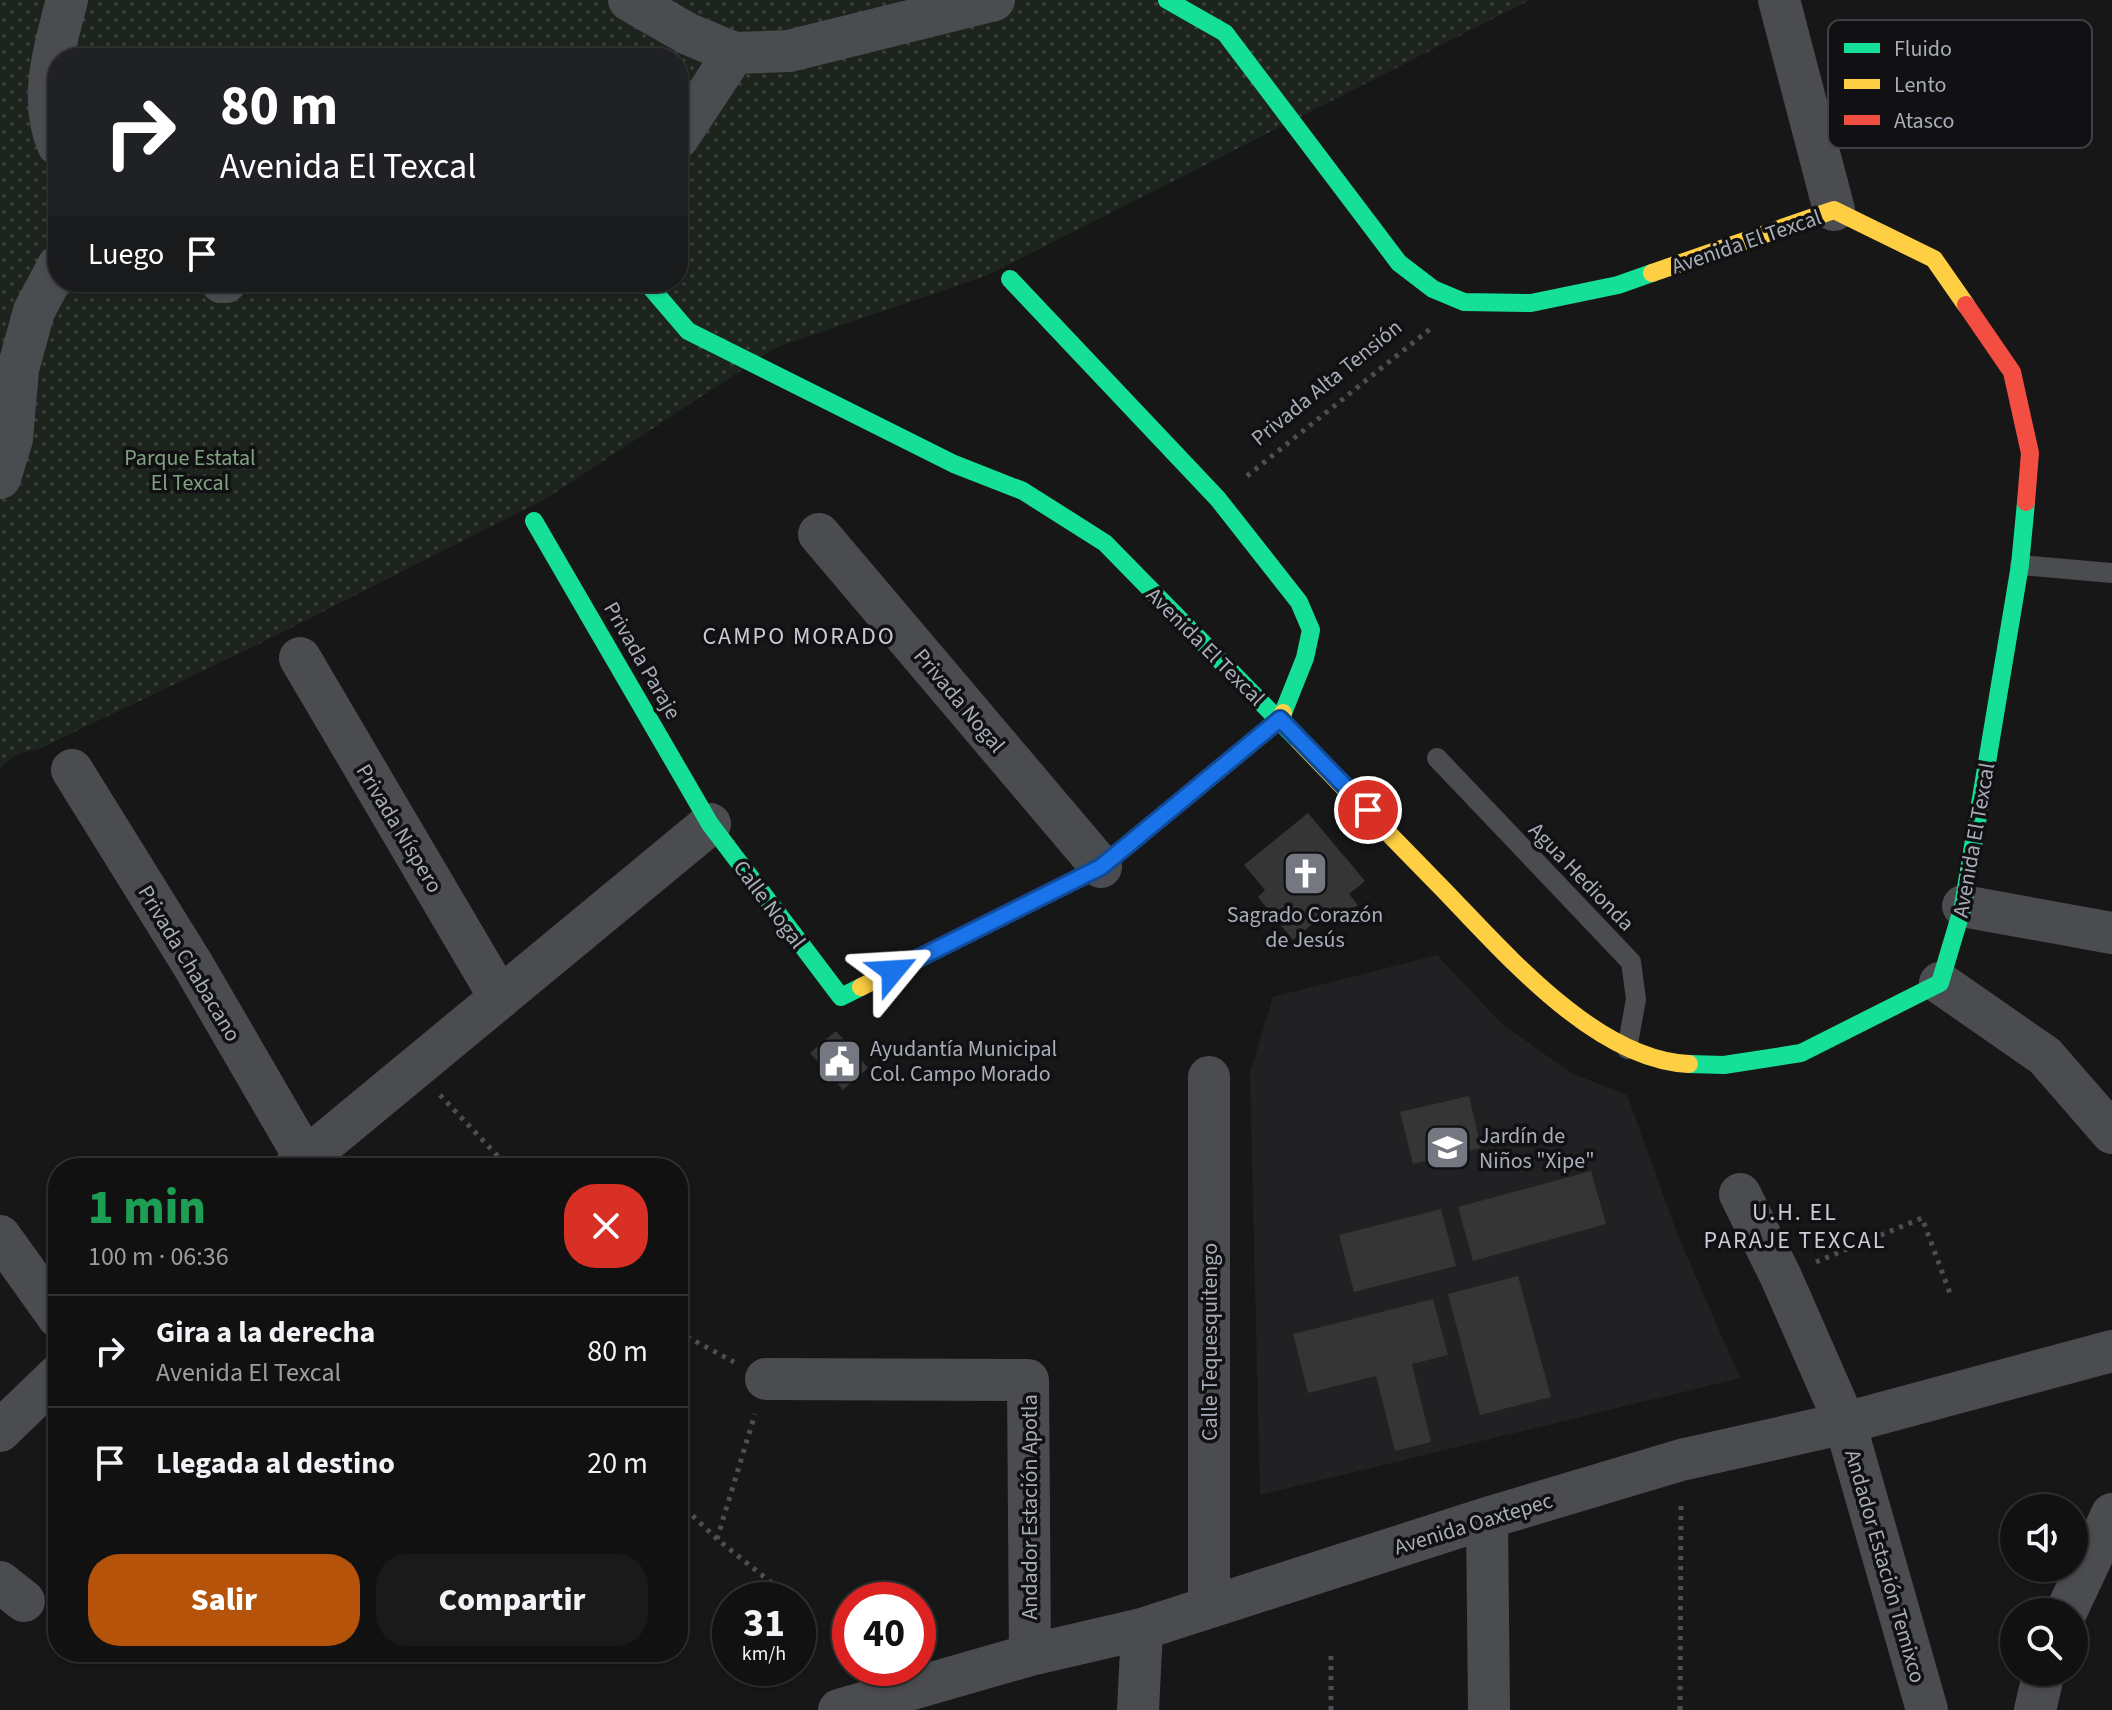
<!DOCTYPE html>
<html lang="es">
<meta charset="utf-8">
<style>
:root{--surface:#111;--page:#1a1a1a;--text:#f1f3f6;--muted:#9c9d9f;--line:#303131;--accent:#b45309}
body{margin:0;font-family:"Source Sans 3",sans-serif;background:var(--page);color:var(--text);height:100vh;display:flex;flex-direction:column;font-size:30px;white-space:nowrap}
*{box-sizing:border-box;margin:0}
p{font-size:26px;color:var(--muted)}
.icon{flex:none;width:44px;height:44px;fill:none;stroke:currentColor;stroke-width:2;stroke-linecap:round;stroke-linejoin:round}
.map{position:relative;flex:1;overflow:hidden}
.details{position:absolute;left:48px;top:1158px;width:640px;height:504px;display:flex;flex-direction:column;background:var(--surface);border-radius:32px;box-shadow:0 2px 6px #0004,0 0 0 2px var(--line)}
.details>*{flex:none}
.guide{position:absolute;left:48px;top:48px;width:640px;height:244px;border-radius:32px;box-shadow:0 2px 6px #0004,0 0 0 2px var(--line);background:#202124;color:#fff;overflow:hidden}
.controls{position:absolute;left:2000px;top:1494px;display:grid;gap:16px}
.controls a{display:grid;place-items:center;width:88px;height:88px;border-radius:50%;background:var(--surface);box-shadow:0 2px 6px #0004,0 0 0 2px var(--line);font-size:40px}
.speed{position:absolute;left:712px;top:1582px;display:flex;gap:16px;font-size:40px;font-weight:700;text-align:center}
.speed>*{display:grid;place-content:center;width:104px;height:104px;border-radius:50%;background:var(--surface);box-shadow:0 2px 6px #0004,0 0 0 2px var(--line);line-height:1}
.speed small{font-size:20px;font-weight:400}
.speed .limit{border:12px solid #d22;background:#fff;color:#111}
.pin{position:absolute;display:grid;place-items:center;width:68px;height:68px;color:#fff;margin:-34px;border:4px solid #fff;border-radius:50%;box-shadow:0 2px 8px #0007}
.me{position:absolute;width:88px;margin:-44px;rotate:63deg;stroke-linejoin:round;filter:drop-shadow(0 0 6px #0008)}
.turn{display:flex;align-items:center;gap:28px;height:168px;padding:0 40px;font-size:36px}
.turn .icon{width:104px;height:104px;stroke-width:2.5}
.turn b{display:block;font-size:56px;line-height:68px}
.then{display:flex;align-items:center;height:76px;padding:0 40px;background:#0003;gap:16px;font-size:30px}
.round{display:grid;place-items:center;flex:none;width:84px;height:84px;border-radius:32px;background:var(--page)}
.overview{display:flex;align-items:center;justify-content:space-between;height:136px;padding:0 40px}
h1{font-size:48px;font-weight:800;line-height:60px;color:#1e9e55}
.button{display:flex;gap:16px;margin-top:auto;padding:16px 40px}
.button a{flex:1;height:92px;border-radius:32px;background:var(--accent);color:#fff;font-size:32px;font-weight:800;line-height:92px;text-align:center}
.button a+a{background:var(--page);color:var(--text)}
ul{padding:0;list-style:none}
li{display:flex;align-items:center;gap:24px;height:112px;padding:0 40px;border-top:2px solid var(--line)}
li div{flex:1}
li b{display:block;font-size:30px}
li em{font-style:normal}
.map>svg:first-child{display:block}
.built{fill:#212123}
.park{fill:url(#park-dots);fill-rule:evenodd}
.building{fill:#353536}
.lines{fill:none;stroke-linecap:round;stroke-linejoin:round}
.path{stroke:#4d4e52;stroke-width:5;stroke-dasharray:4 6;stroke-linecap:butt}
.lane{stroke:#4b4c50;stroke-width:20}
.street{stroke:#4b4c50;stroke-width:42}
.fast{stroke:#16e098;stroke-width:18}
.slow{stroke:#ffcf43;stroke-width:18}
.jam{stroke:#f24e42;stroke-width:18}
.route-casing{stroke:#114b97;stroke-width:20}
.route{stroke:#1a73e8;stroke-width:14}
.labels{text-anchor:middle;stroke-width:7;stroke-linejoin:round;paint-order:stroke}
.street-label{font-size:22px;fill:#a8adb8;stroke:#111113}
.park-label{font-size:22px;fill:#7fa381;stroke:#111113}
.poi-label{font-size:22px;fill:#a8adb8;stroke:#111113;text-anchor:start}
.neighbourhood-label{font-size:24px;letter-spacing:2px;fill:#c9ccd4;stroke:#111113}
.key{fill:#111113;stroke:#3e4045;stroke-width:2}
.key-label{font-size:22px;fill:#a8adb8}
</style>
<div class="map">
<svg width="2112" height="1710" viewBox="0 0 2112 1710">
<defs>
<pattern id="park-dots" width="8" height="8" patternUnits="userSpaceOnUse" patternTransform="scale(2)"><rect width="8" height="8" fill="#1d241e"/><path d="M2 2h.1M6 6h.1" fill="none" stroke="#3b413d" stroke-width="1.8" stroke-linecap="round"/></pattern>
</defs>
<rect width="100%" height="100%" fill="#171717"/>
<!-- built -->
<path class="built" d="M1437 955 1502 1024 1571 1073 1627 1095 1677 1233 1740 1378 1260 1495 1250 1072 1273 997Z"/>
<!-- park -->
<path class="park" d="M0 0H1530L988 275 775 348 547 498 269 639 41 748 16 755 0 768ZM58 58H678V282H58Z"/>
<!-- building -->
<path class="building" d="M1308 813 1365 881 1349 894 1358 905 1342 918 1333 907 1293 940 1258 897 1265 890 1244 865Z
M836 1031 868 1068 843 1090 810 1053Z
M1469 1096 1481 1148 1413 1164 1400 1112Z
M1591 1171 1606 1224 1473 1261 1458 1207Z
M1441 1209 1456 1266 1354 1292 1339 1235Z
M1518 1276 1551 1397 1480 1415 1448 1294Z
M1433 1299 1448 1355 1412 1364 1431 1442 1395 1451 1376 1376 1308 1393 1293 1334Z"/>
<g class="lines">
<!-- path -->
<path class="path" d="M1247 476 1430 329
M440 1095 509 1168
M1816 1262 1922 1218 1951 1296
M678 1332 734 1362
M678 1502 717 1539 773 1584
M717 1539 755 1414
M1331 1710V1654
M1680 1710 1681 1501"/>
<!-- lane -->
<path class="lane" d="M2020 565 2112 573
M1437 758 1631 962 1636 999 1627 1049"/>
<!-- street -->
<path class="street" d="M629 0 688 34 734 53 789 51 994 0
M1779 0 1834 210
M678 138 734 53
M58 145C38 99 55 46 67 0
M221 282H226
M0 478 12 439 18 369 34 311 58 266
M819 534 1101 867
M300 658 500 998
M72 770 193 965 305 1158
M1963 906 2112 933
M1940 983 2045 1056 2112 1133
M1209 1077V1607
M294 1168 710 824
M1740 1194 1781 1277 1845 1423 1927 1710
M0 1236 58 1317
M766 1379 1028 1380 1030 1655
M0 1431 58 1375
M1487 1518 1489 1710
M0 1582 24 1601
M2066 1612 2112 1514
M839 1710 1030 1655 1142 1629 1487 1518 1681 1460 1845 1423 2112 1351
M1138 1710 1142 1629
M2035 1710 2044 1672"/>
<!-- fast -->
<path class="fast" d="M1167 0 1225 33 1399 263 1433 289 1464 302 1531 303 1618 285 1652 273
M1010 279 1218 499 1299 602 1311 630 1305 658 1283 713
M646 282 688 331 954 464 1023 491 1105 543 1299 741
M534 521 710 824 841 997 861 987
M1689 1064 1724 1065 1801 1053 1940 983 1963 906 2020 565 2026 502"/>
<!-- slow -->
<path class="slow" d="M1652 273 1834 210 1934 259 1966 305
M1299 741C1344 788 1390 835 1436 882 1499 946 1593 1060 1689 1064
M861 987 1101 867 1280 719 1283 713"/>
<!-- jam -->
<path class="jam" d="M1966 305 2012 372 2030 453 2026 502"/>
</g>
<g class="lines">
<defs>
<path id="route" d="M893 971 1101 867 1280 719 1368 810"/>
</defs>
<!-- route casing -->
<use href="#route" class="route-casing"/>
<!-- route -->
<use href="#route" class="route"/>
</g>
<!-- icons -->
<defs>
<symbol id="church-square" viewBox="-11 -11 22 22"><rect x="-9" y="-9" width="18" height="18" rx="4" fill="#757880" stroke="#111113"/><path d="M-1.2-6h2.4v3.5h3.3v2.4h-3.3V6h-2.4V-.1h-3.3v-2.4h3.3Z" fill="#fff"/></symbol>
<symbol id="civic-square" viewBox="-11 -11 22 22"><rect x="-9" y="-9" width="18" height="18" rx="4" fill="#757880" stroke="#111113"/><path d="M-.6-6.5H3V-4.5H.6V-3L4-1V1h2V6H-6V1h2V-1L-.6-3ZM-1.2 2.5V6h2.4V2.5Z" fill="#fff"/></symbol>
<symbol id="school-square" viewBox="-11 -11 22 22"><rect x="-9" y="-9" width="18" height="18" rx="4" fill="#757880" stroke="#111113"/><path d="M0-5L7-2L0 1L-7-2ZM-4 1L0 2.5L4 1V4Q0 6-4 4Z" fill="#fff"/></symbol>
</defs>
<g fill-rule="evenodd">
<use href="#church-square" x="1280" y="848" width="51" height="51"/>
<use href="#civic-square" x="814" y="1036" width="51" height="51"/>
<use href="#school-square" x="1422" y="1122" width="51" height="51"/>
</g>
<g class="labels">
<!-- street labels -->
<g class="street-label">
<text transform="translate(1746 241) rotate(-19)" y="8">Avenida El Texcal</text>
<text transform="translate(1326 382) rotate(-39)" y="8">Privada Alta Tensión</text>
<text transform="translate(1206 646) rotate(45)" y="8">Avenida El Texcal</text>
<text transform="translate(643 660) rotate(60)" y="8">Privada Paraje</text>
<text transform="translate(960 700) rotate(50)" y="8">Privada Nogal</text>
<text transform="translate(400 828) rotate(59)" y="8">Privada Níspero</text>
<text transform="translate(1973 840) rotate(-80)" y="8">Avenida El Texcal</text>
<text transform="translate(1582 876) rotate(46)" y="8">Agua Hedionda</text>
<text transform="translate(770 904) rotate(53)" y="8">Calle Nogal</text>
<text transform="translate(190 963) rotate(59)" y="8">Privada Chabacano</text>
<text transform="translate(1209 1342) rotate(-90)" y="8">Calle Tequesquitengo</text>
<text transform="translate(1029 1507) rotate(-90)" y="8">Andador Estación Apotla</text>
<text transform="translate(1473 1523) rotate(-17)" y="8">Avenida Oaxtepec</text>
<text transform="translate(1886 1566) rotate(74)" y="8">Andador Estación Temixco</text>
</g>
<!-- park labels -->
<g class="park-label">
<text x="190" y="465">Parque Estatal<tspan x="190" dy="25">El Texcal</tspan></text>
</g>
<!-- poi labels -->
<g class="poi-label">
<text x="1305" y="922" text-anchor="middle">Sagrado Corazón<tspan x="1305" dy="25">de Jesús</tspan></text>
<text x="870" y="1056">Ayudantía Municipal<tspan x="870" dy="25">Col. Campo Morado</tspan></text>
<text x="1479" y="1143">Jardín de<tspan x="1479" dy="25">Niños "Xipe"</tspan></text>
</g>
<!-- neighbourhood labels -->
<g class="neighbourhood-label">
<text x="799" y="644">CAMPO MORADO</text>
<text x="1795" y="1220">U.H. EL<tspan x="1795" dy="28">PARAJE TEXCAL</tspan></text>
</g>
</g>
<!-- legend -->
<rect x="1828" y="20" width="264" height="128" rx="12" class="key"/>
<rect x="1844" y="43" width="36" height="10" fill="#16e098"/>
<rect x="1844" y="79" width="36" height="10" fill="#ffcf43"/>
<rect x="1844" y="115" width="36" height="10" fill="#f24e42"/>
<g class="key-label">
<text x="1894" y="56">Fluido</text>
<text x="1894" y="92">Lento</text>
<text x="1894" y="128">Atasco</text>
</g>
</svg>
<div class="controls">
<a><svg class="icon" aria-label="sound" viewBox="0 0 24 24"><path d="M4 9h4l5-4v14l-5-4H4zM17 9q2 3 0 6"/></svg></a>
<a><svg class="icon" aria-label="search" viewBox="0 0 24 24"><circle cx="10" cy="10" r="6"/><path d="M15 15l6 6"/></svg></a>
</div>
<div class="speed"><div>31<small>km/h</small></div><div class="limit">40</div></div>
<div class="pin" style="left:1368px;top:810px;background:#d93025"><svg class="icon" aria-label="arrive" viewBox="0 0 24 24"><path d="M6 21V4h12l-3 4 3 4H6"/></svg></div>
<svg class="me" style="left:893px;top:971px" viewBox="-20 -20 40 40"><path d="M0-17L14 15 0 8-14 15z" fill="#1a73e8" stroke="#fff" stroke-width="4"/></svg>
<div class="guide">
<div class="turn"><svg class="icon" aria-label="right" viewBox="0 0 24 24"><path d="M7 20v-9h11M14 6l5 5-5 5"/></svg><div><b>80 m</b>Avenida El Texcal</div></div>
<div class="then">Luego<svg class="icon" aria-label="arrive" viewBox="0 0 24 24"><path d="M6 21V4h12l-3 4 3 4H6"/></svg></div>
</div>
<section class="details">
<div class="overview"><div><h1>1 min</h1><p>100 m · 06:36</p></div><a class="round" style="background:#d93025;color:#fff"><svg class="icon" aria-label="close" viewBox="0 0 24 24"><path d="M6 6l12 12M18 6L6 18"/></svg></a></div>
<ul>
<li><svg class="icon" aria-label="right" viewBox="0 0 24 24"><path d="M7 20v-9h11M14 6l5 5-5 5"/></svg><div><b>Gira a la derecha</b><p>Avenida El Texcal</p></div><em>80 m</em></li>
<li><svg class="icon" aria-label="arrive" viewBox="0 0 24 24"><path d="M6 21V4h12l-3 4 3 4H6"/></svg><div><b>Llegada al destino</b></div><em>20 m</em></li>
</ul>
<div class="button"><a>Salir</a><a>Compartir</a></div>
</section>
</div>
